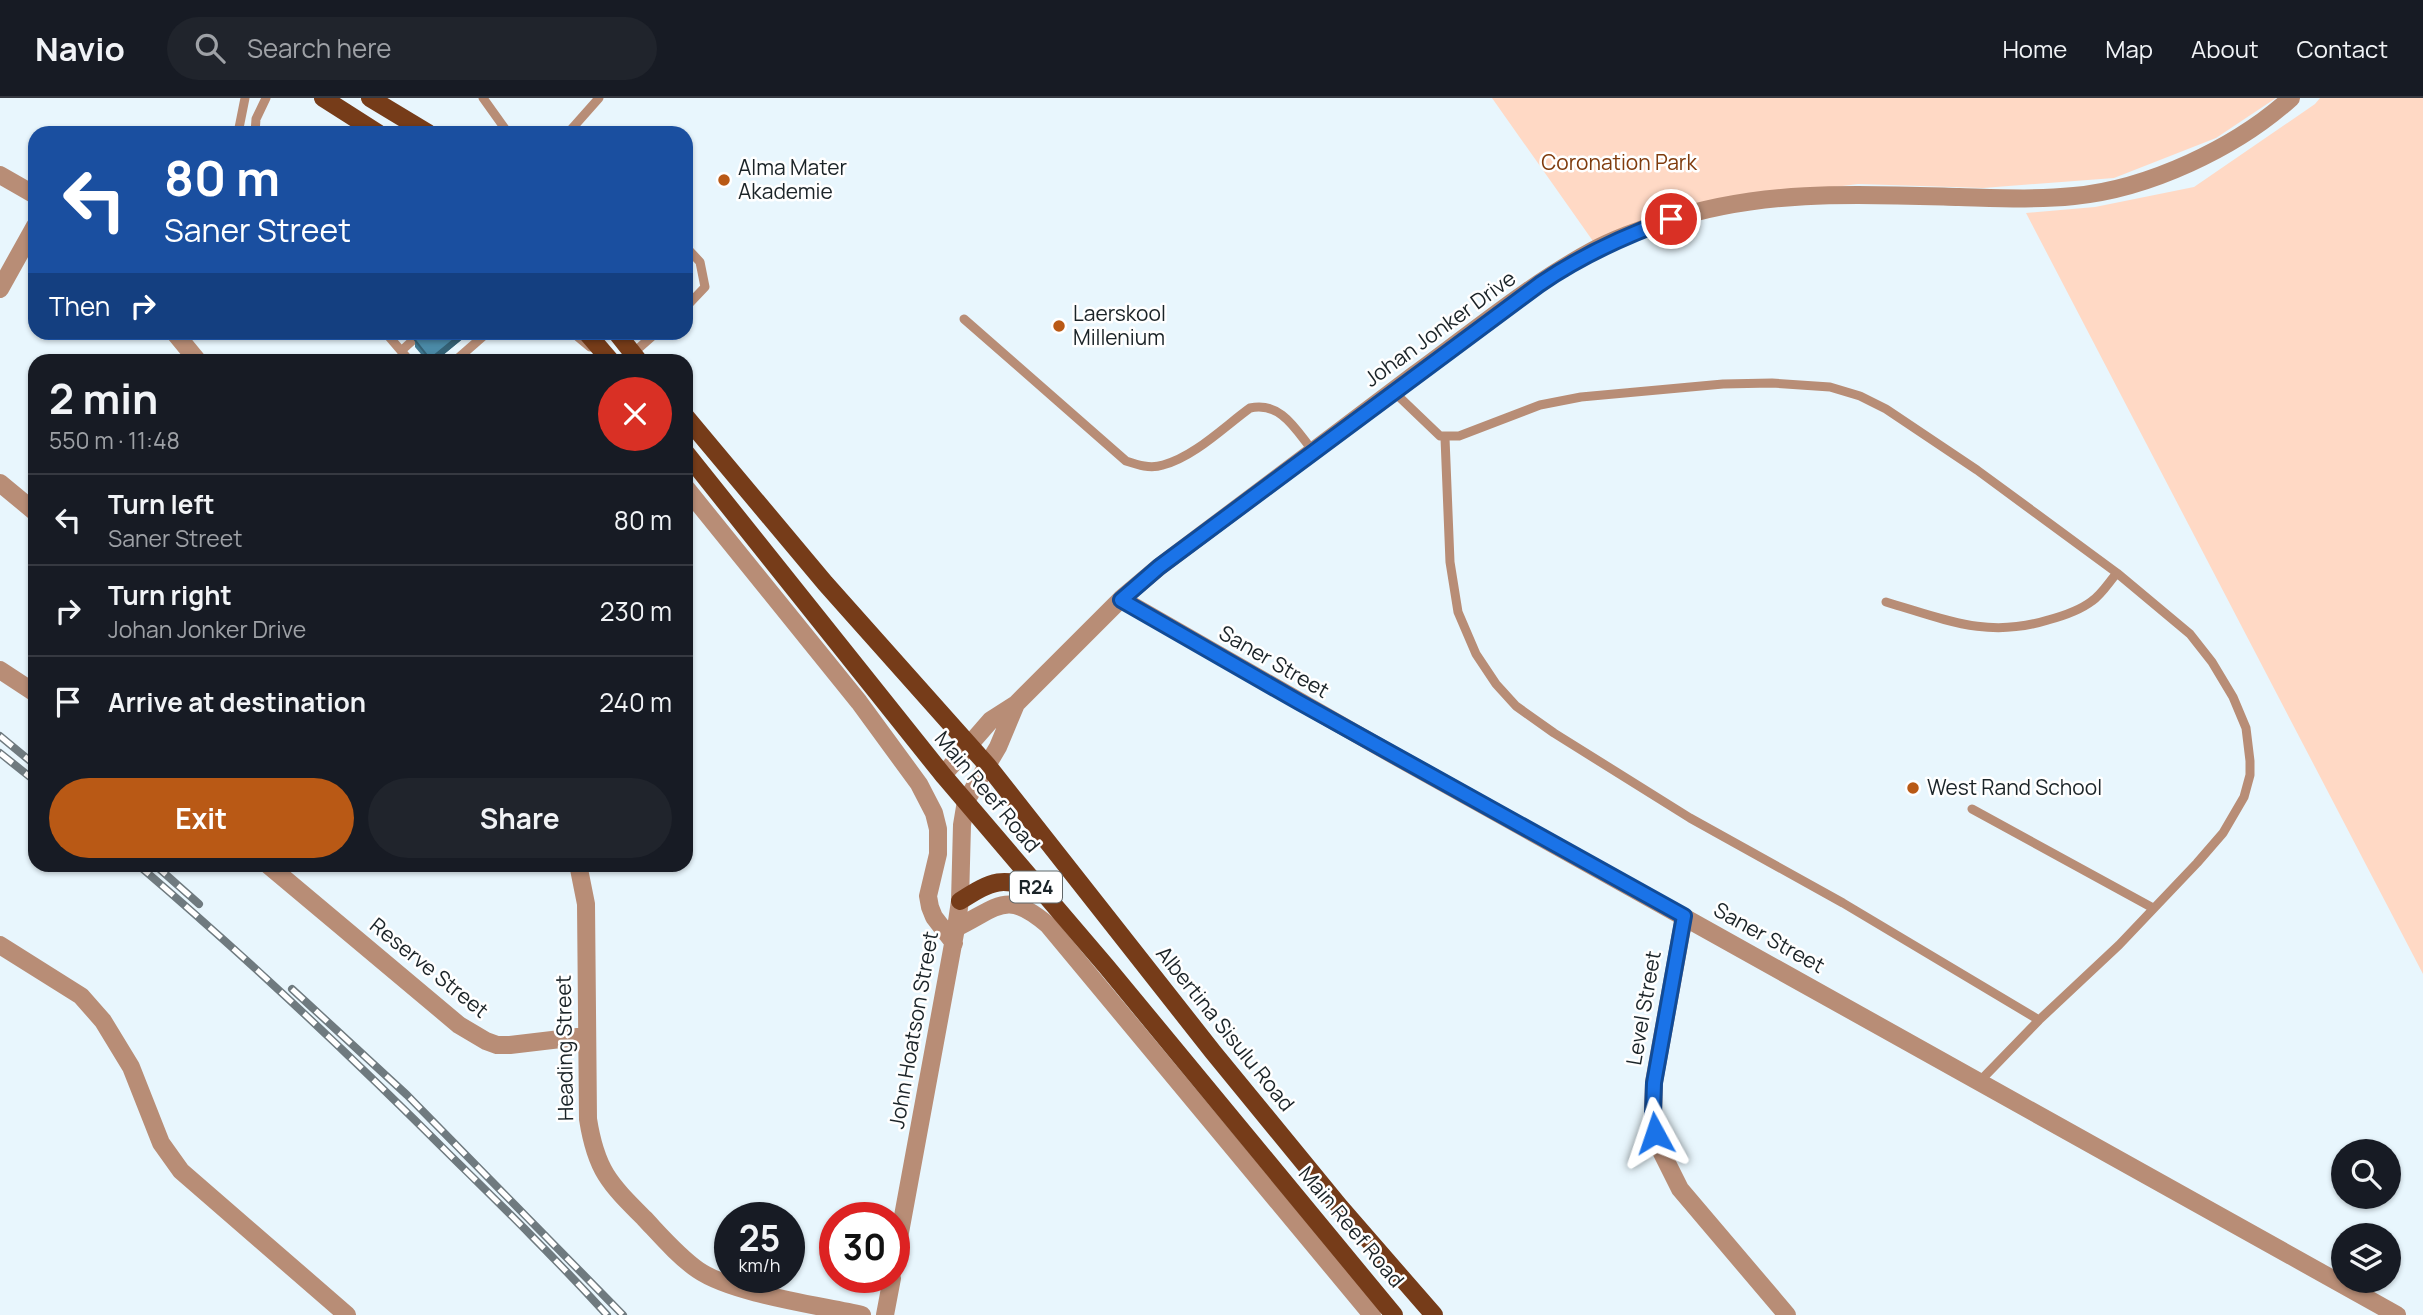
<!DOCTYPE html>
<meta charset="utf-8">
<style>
:root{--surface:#171b24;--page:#20242c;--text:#f1f3f6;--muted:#9ea1a6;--line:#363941;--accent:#b95915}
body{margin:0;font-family:Manrope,sans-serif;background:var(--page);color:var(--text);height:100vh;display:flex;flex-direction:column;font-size:26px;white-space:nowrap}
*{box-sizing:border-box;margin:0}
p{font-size:23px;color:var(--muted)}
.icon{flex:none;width:38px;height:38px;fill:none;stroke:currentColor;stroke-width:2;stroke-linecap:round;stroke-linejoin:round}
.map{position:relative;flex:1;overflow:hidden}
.details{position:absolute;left:28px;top:256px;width:665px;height:518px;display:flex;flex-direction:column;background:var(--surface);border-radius:21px;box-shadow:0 2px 5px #0004}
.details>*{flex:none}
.guide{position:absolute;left:28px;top:28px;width:665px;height:214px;border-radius:21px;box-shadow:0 2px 5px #0004;background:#1a4fa0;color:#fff;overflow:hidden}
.buttons{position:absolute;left:2331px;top:1041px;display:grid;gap:14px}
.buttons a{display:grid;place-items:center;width:70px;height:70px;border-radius:50%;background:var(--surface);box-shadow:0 2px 5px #0004;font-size:35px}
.speed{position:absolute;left:714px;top:1104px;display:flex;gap:14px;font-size:35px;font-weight:700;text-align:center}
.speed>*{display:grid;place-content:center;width:91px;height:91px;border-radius:50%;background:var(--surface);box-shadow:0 2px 5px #0004;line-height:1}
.speed small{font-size:18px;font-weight:400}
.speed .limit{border:10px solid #d22;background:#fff;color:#111}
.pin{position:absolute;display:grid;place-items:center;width:60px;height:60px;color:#fff;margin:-30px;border:4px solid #fff;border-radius:50%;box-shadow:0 2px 7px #0007}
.me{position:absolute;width:77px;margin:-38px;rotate:355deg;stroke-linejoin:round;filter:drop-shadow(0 0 5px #0008)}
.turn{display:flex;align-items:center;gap:24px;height:147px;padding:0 21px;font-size:32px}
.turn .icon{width:91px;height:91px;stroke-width:2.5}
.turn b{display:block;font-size:49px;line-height:60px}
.then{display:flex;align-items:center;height:66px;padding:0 21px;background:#0003;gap:14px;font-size:26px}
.round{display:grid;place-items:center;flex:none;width:74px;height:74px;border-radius:37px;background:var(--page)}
.head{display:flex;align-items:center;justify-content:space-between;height:119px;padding:0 21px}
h1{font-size:42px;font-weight:700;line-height:52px}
.action{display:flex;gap:14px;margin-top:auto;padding:14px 21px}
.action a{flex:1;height:80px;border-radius:42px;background:var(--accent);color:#fff;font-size:28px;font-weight:700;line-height:80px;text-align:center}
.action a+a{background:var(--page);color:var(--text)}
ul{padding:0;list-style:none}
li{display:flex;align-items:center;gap:21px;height:91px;padding:0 21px;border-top:2px solid var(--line)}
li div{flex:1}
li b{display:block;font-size:26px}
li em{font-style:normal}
header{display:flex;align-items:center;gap:42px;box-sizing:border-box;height:98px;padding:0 35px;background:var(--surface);border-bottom:2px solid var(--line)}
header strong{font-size:33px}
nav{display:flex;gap:38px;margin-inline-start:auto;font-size:24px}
.search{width:490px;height:63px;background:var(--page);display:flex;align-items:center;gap:18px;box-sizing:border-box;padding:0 24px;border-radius:38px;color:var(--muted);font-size:26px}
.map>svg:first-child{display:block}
.green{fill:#ffd9c5}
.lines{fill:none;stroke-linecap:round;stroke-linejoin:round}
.lane{stroke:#b88d76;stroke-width:9}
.street{stroke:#b88d76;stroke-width:18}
.primary{stroke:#763c19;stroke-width:18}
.rail-casing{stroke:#6f7a7f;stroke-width:8}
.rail{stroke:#fff;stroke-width:5;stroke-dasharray:16;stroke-linecap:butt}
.wall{fill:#407790}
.shaded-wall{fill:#346175}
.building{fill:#4b8aa7;stroke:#346175;stroke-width:2}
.route-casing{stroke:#114b97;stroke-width:18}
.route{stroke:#1a73e8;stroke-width:12}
.poi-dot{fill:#b95915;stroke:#fff;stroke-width:2.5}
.labels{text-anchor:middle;stroke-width:5;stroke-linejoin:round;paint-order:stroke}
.shield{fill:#fff;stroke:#5f6668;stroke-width:2}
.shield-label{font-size:19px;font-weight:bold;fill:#1b2428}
.park-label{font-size:21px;fill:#7f3b0d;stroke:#fff}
.poi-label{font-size:21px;fill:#1b2428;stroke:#fff;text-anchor:start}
.street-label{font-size:21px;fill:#1b2428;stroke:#fff}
</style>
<header>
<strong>Navio</strong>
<div class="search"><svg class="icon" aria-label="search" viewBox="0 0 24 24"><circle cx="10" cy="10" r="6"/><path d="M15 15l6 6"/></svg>Search here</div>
<nav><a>Home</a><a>Map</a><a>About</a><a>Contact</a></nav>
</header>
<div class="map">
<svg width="2423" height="1217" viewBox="0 0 2423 1217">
<rect width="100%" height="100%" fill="#e8f6fd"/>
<!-- green -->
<path class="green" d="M1492 0H2276L2216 40 2114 80 1983 90 1858 86 1678 109 1595 146Z
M2320 0H2423V876L2026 115 2095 109 2194 89 2315 6Z"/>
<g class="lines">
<!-- lane -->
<path class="lane" d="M483 0 508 35
M238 35 245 0
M255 35 256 21 266 0
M568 35 599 0
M686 149 700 164 705 189 686 209
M964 221 1126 363C1138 367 1150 371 1163 367 1194 359 1225 328 1250 310 1281 303 1296 332 1313 353
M385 234 409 262
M572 234 590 249
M401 253 422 234
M632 256 657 234
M456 262 488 234
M1393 293 1440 338H1459L1540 307 1581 299 1723 286 1772 285 1830 289 1860 298 1886 311 1977 372 2117 475 2190 536 2212 564 2233 599 2246 630 2250 663V677L2244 699 2223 735 2197 765 2119 847 2039 922 1980 983
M1445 340 1450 464 1458 514 1476 556 1496 586 1516 608 1554 635 1690 720 1843 805 2039 922
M1886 504C1944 521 1987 541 2048 522 2063 518 2079 513 2092 503 2102 496 2109 484 2117 475
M1972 711 2153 810"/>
<!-- street -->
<path class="street" d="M0 77 35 97
M0 191 35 128
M174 234 197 262
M0 385 35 414
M686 390 859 604 919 686 934 715 938 731V756L928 798 930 809 934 819 954 845
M1121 501 1388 654 2397 1217
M0 572 35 595
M943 677 991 622 1016 606 1121 501 1159 469C1245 405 1329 341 1414 277 1472 235 1529 187 1592 153 1616 140 1643 131 1669 122 1763 91 1861 96 1959 99 1997 100 2036 102 2074 98 2148 91 2236 50 2291 0
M267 766 459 927 486 943 497 947H510L586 938
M578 766 586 806 588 1021C596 1072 609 1085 644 1120 661 1138 678 1158 698 1172 733 1196 818 1207 862 1217
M1684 819 1654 984 1653 1015 1657 1045 1680 1091 1787 1217
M956 830C999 809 1006 791 1048 827L1372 1217
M0 847 81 898 103 923 131 969 161 1045 181 1073 347 1217
M894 1167 956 830 960 803 962 727 966 703 998 649 1016 606
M885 1217 892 1180"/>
<!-- primary -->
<path class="primary" d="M323 0 378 35
M370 0 428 35
M586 234 610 262
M616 234 638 262
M686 319 825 485 988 668 1213 954 1340 1109 1434 1217
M686 355 943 677 1106 868 1394 1217
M960 803C993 782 1002 778 1039 793"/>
<defs>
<path id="rail" d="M0 638 35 667
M0 655 35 683
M137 766C246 859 350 957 451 1058 504 1110 557 1162 607 1217
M154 766 199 806
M292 891 407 997 623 1217"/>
</defs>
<!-- rail casing -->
<use href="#rail" class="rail-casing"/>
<!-- rail -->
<use href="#rail" class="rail"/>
</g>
<!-- wall -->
<path class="wall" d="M424 234H471L437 262H426L415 249V242Z"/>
<!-- shaded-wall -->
<path class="shaded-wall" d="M463 234H471L437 262H430V261Z"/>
<!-- building -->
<path class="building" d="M424 234H463L430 261 415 242Z"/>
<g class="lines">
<defs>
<path id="route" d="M1655 1035 1653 1015 1654 985 1684 818 1299 604 1121 502 1159 469 1540 186C1582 157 1624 138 1671 121"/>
</defs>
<!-- route casing -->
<use href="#route" class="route-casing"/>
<!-- route -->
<use href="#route" class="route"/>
</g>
<!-- markers -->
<g class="poi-dot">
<circle cx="724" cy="82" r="7"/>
<circle cx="1059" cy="228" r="7"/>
<circle cx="1913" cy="690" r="7"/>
</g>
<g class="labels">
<!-- shield labels -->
<rect class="shield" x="1010" y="773.5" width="52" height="31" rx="5"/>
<g class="shield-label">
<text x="1036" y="796">R24</text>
</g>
<!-- park labels -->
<g class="park-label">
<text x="1619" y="72">Coronation Park</text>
</g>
<!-- poi labels -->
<g class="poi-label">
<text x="738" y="77">Alma Mater<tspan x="738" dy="24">Akademie</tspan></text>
<text x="1073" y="223">Laerskool<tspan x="1073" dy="24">Millenium</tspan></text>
<text x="1927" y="697">West Rand School</text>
</g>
<!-- street labels -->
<g class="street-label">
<text transform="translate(1440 231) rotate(-36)" y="7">Johan Jonker Drive</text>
<text transform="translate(1274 564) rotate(30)" y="7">Saner Street</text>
<text transform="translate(987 694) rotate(50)" y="7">Main Reef Road</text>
<text transform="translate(1769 840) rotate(29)" y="7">Saner Street</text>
<text transform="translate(429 870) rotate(39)" y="7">Reserve Street</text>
<text transform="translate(1644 910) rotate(-80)" y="7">Level Street</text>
<text transform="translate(1225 931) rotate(51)" y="7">Albertina Sisulu Road</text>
<text transform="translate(914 932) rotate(-80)" y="7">John Hoatson Street</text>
<text transform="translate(565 950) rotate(-91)" y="7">Heading Street</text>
<text transform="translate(1351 1129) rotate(50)" y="7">Main Reef Road</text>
</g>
</g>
</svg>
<div class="buttons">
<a><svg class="icon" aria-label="search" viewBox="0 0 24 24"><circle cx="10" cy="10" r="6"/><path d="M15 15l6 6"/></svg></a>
<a><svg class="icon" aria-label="layers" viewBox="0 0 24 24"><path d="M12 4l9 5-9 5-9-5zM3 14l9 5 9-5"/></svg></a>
</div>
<div class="speed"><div>25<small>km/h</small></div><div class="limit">30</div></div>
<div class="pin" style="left:1671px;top:121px;background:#d93025"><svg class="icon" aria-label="arrive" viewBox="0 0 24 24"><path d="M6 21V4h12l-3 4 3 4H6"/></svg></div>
<svg class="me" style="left:1655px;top:1035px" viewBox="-20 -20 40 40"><path d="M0-17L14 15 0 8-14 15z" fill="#1a73e8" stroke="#fff" stroke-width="4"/></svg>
<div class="guide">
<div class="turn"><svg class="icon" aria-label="left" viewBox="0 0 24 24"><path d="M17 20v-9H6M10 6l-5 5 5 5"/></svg><div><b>80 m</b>Saner Street</div></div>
<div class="then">Then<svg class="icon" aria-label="right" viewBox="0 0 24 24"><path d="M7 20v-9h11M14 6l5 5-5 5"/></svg></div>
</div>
<section class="details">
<div class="head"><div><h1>2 min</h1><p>550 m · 11:48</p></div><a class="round" style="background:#d93025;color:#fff"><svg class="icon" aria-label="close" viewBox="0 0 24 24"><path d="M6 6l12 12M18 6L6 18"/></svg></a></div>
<ul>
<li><svg class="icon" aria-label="left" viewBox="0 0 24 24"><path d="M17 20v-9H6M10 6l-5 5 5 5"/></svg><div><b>Turn left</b><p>Saner Street</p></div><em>80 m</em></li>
<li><svg class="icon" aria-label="right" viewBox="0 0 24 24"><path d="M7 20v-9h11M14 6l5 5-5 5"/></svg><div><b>Turn right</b><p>Johan Jonker Drive</p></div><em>230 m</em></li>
<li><svg class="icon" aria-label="arrive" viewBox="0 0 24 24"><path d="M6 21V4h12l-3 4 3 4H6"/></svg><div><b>Arrive at destination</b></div><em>240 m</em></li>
</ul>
<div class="action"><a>Exit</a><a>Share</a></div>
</section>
</div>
